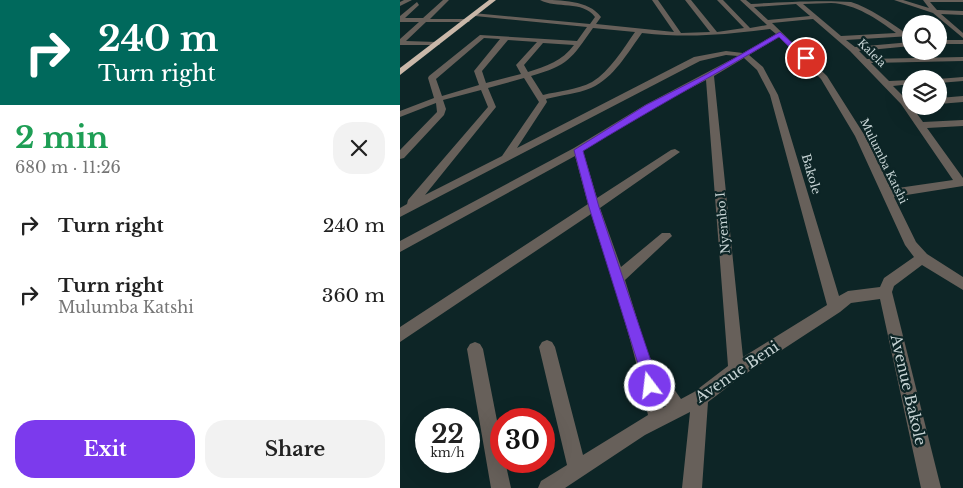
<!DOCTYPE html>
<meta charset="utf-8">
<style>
:root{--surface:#fff;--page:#f2f2f2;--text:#222;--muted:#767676;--accent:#7c3aed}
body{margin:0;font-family:"Libre Baskerville",serif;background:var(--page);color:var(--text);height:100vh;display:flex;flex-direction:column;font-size:19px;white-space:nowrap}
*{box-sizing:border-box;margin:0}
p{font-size:16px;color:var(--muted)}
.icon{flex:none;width:28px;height:28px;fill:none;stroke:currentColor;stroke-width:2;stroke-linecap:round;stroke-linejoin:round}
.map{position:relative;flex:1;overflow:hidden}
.sheet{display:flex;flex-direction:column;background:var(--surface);width:400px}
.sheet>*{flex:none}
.top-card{background:#00695c;color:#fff;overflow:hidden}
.buttons{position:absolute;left:502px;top:15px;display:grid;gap:10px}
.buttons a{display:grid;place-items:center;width:45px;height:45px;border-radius:50%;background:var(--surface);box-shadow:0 5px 20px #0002;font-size:25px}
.speed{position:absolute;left:15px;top:408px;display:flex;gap:10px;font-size:25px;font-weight:700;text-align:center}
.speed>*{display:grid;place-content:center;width:65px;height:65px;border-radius:50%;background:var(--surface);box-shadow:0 5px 20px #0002;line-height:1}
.speed small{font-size:12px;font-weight:400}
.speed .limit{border:8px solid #d22;background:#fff;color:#111}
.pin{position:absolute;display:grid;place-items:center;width:42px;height:42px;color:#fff;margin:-21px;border:2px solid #fff;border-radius:50%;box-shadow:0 1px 5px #0007}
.me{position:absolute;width:55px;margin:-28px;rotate:345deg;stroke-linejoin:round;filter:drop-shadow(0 0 4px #0008)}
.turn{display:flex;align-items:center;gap:18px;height:105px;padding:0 15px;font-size:22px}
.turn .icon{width:65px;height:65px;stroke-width:2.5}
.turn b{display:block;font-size:35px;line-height:42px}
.round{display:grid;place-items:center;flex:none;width:52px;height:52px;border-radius:20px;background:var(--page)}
.headline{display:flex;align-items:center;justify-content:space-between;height:85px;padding:0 15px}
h1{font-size:30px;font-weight:700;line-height:38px;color:#1e9e55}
.button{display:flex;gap:10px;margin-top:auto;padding:10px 15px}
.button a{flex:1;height:58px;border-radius:20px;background:var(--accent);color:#fff;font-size:20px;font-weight:700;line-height:58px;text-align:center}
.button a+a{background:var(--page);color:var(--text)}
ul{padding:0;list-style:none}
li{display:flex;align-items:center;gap:15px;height:70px;padding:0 15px}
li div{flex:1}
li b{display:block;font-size:19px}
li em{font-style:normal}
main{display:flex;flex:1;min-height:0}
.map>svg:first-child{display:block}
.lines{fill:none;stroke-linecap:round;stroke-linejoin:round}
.minor{fill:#67605a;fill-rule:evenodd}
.highway{fill:#cab8a9;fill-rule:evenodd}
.route{fill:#7c3aed;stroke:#51269a}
.labels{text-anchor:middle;stroke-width:4.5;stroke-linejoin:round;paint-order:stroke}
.far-street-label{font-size:11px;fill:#c7d4d5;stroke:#0d2526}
.street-label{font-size:12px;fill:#c7d4d5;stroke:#0d2526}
.near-street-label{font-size:15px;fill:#c7d4d5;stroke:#0d2526}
</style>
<main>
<section class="sheet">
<div class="top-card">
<div class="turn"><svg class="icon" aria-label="right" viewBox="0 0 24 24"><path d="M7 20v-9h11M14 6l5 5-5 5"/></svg><div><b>240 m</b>Turn right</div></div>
</div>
<div class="headline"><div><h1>2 min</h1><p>680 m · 11:26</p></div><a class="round"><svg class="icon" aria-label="close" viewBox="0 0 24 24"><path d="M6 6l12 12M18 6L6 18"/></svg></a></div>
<ul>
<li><svg class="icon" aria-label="right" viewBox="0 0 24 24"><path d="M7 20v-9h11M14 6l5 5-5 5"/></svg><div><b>Turn right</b></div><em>240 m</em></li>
<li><svg class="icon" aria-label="right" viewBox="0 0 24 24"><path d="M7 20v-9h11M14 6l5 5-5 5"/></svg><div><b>Turn right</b><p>Mulumba Katshi</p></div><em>360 m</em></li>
</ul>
<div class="button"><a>Exit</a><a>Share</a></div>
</section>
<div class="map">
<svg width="563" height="488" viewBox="0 0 563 488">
<rect width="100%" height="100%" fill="#0d2526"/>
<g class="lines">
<!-- minor -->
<path class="minor" d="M4 0H12L0 6V2Z
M43 0H49L30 19H67L70 21 69 22H26L6 41 37 42 40 44 39 45H0V39L19 22H0V16L17 2 19 5 5 18H23Z
M140 0C160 0 189 0 201 17L196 24 274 32 252 0H258L281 33 310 32 285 0H291L317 32 344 28 317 0H323L350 28 367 25 340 0H346L351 4C379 2 425 0 451 2 470 8 488 21 504 32H511V36L446 40 455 47 511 42V46L459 51 467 59 563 57V61L471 63 489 81 511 80V84L493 86 507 100 523 122 563 120V126L527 128 563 178V186L494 197 516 242 527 254 563 277V290L522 265 494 286 492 292 541 488H521L480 299 451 303 440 312 342 376 308 402 302 488H282L290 412 245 435 165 488H138L141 481 167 465 139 347 142 342 147 340 152 342 155 347 183 455 248 415C235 347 212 280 191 214L0 342V327L188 204 175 156 0 252V241L174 148 245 105 338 56 326 55 300 61 0 217V208L7 204 8 200 88 107 81 90 43 100 46 109 44 115 4 158 0 159V150L37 112 36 103 0 117V111L34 98 28 78 29 76 80 35 177 41 187 27 75 16 73 13 190 24 195 17C183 0 156 9 140 0ZM431 3C456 4 477 19 496 33L441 36 403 4ZM396 4 410 16 368 20 354 7ZM413 19 450 51 501 104 553 180 491 189 465 136 427 76 372 23ZM193 28 235 32C223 49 210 71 192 82 177 90 159 91 143 95L131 76C169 65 171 59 193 28ZM370 29 376 34 343 53 326 51 294 57 117 148 147 102 146 99C161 95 177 94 191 88 214 78 228 52 242 33 289 38 323 35 370 29ZM379 37 421 79 455 136 505 245 514 257 484 278 480 287 448 291 439 296 378 95 363 67 349 55ZM84 38 100 39 74 71 79 85 42 96 36 79ZM108 40 137 42 116 65 121 74 86 83 82 71ZM143 43 174 45C162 61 147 66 128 72L124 65ZM344 58 357 70 370 95 427 305 343 357 314 76ZM124 78 139 102 102 156 25 195 96 107 88 88ZM306 80 328 366 294 392 281 399 264 375 253 364 247 351 225 280 272 236 270 233H262L221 267 200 208 280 152 275 149 271 150 197 198 183 151 251 109ZM261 400 266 406 263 408Z
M494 0H503L529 8 523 0H563V2H530L537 10 563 11V15L541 14 563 33V38L533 13Z
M539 40H563V44H539Z
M563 77V81L539 83 538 79Z
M563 96V102L539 104V98Z
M75 342 80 344 83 349 101 441V461H105L111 488H91L67 349 70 344Z"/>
<!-- highway -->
<path class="highway" d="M89 0H96L0 75V68Z"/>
</g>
<!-- route -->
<path class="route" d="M380 32 408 57V60H403L379 37C314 75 248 111 183 151L199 207 254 370 258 386 256 392 250 394 245 392 240 370 189 207 174 150 246 105 307 74Z"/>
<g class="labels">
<!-- far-street labels -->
<g class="far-street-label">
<text transform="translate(472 53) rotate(45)" y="4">Kalela</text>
<text transform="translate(484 161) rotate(64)" y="4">Mulumba Katshi</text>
</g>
<!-- street labels -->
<g class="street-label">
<text transform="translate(411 174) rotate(74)" y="4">Bakole</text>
<text transform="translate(323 223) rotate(-95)" y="4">Nyembo I</text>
</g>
<!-- near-street labels -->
<g class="near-street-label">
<text transform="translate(337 372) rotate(-34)" y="5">Avenue Beni</text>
<text transform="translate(508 390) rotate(77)" y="5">Avenue Bakole</text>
</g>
</g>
</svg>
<div class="buttons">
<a><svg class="icon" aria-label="search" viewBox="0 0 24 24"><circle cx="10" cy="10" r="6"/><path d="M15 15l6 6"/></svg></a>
<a><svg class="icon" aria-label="layers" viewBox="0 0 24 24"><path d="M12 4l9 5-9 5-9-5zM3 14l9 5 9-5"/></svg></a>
</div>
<div class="speed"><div>22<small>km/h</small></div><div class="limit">30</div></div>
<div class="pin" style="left:406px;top:58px;background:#d93025"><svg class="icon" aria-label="arrive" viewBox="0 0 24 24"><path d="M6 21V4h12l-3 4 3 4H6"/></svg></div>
<svg class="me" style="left:250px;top:386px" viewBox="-20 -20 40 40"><circle r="17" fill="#7c3aed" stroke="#fff" stroke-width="3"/><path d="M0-11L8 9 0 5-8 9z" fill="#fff"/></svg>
</div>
</main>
